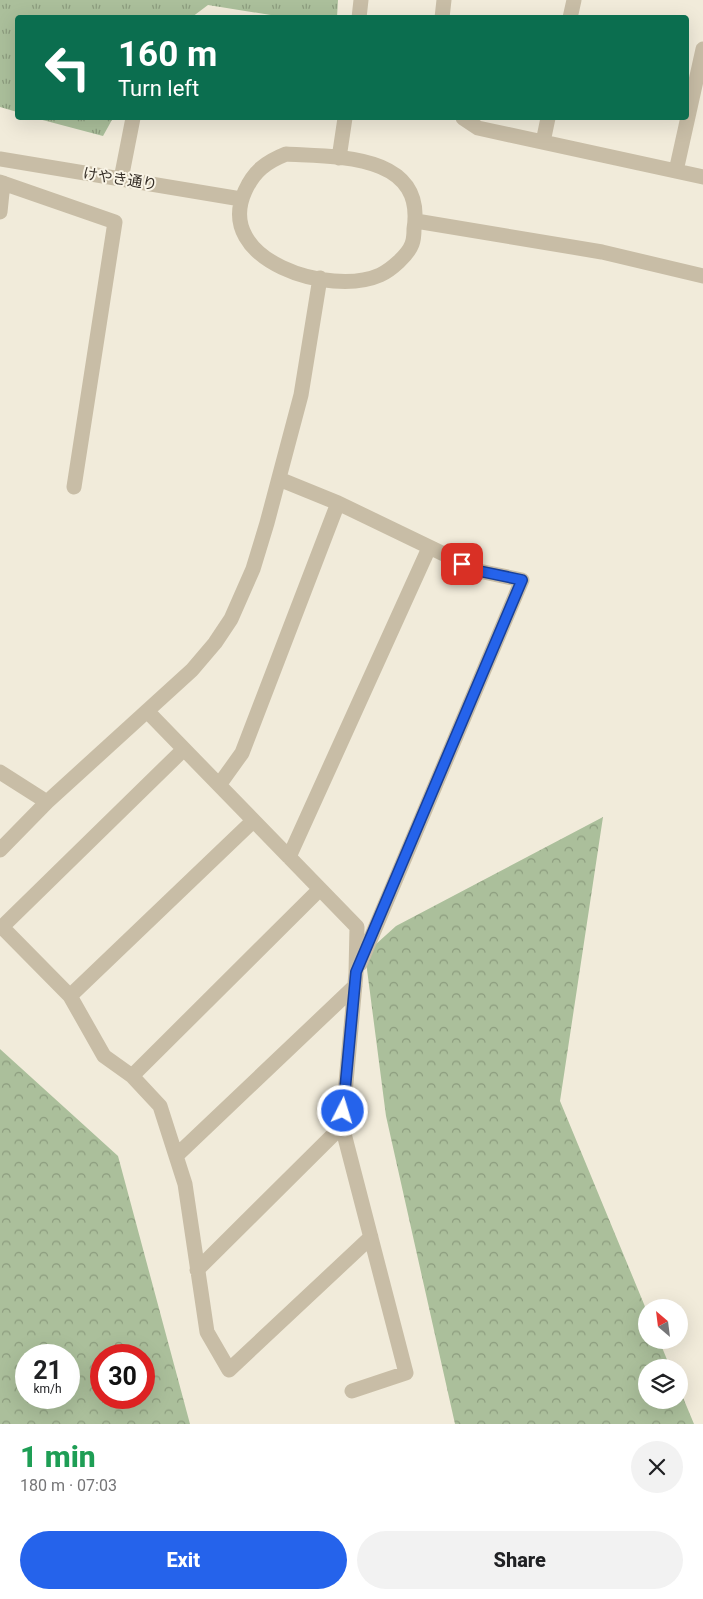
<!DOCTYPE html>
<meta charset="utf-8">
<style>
:root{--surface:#fff;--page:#f2f2f2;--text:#202124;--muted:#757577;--accent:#2563eb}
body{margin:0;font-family:Roboto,"Noto Sans JP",sans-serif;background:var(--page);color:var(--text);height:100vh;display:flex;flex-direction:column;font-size:19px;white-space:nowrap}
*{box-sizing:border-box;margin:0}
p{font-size:16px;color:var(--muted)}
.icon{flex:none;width:28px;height:28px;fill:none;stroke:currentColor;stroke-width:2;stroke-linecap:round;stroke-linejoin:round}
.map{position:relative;height:1424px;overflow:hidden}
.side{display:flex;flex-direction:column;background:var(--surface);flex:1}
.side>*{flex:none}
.top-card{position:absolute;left:15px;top:15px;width:674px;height:105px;border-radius:5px;box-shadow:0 5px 20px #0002;background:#0b6e4f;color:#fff;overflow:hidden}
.needle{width:32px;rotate:332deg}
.controls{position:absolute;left:638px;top:1299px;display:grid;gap:10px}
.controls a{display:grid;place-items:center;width:50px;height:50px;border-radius:50%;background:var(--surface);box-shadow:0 5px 20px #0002;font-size:25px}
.speed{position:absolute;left:15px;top:1344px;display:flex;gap:10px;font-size:25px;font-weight:700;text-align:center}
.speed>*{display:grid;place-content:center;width:65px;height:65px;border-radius:50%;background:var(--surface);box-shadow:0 5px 20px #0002;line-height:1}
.speed small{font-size:12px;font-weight:400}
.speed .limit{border:8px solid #d22;background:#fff;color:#111}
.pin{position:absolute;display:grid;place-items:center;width:42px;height:42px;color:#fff;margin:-21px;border-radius:10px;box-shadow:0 2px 8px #0006}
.me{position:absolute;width:55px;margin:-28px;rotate:5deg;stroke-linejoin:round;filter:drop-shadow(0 0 4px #0008)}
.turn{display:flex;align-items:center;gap:18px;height:105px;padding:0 20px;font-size:22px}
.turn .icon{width:65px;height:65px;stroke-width:2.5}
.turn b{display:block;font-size:35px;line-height:42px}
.round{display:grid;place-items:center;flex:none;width:52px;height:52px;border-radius:26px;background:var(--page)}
.overview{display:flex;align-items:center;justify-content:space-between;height:85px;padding:0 20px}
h1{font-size:30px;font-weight:800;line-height:38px;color:#1e9e55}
.primary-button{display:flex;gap:10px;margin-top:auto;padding:10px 20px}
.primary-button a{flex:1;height:58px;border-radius:30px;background:var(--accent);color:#fff;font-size:20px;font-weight:800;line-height:58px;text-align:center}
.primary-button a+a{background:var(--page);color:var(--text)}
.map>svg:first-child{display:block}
.grass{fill:url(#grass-tufts)}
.forest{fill:url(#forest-crowns);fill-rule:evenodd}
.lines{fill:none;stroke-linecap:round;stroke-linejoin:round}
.minor{stroke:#c8bda6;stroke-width:15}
.route-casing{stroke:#184099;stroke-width:12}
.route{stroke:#2563eb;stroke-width:9}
.labels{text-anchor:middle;stroke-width:4;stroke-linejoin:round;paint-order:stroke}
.street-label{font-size:15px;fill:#352e27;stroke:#f9f4e6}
</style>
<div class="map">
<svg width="703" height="1424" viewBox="0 0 703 1424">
<defs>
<pattern id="grass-tufts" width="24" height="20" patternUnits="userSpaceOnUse" patternTransform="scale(1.25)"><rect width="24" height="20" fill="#abbf9b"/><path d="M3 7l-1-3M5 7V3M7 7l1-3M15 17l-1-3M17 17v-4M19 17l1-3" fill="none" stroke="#8c9c7e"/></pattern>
<pattern id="forest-crowns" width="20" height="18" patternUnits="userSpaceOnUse" patternTransform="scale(1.25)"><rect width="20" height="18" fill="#abbf9b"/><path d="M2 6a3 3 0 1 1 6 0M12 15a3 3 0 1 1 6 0" fill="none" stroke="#8c9c7e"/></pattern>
</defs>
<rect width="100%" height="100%" fill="#f1ebda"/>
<!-- grass -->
<path class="grass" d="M0 0H338L337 17H283L208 5 192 17 18 18 17 112 0 107Z
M35 118H113L103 136Z"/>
<!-- forest -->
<path class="forest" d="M603 817 560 1101 646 1309V1340H659L670 1367 646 1368V1400H679V1388L694 1424H455L386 1116 365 954 396 926Z
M0 1049 118 1156 190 1424H0ZM26 1355H69V1398H26ZM101 1355H144V1398H101Z"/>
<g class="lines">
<!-- minor -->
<path class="minor" d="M359 18 361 0
M442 18 444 0
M570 18 574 0
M463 118 478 128 703 177
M543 142 548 118
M286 154C336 157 426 153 414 229 414 234 414 239 412 244 408 255 391 270 380 275 331 297 213 261 245 191 254 171 266 162 286 154Z
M339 158 345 118
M0 159 241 199
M676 171 703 49
M121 179 133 118
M0 182 115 222 74 487
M0 212 3 183
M416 221 602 252 703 276
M279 479 338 503 479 571 522 580 360 964
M147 711 357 927 356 973 342 1126 406 1373 352 1391
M184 749 2 927 70 996 104 1056 132 1076 160 1106 185 1184 207 1332 229 1370 371 1237
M0 772 47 802
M219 785 242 753 338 503
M0 850 47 802 192 670 215 643 231 619 253 569 267 523 301 395 320 278
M289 857 429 548
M70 996 253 821
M132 1076 320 889
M176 1156 355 986
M197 1270 342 1126"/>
</g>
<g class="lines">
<defs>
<path id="route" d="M343 1111 356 972 522 580 479 571 462 564"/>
</defs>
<!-- route casing -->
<use href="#route" class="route-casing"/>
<!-- route -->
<use href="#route" class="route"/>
</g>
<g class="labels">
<!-- street labels -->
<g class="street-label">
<text transform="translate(120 179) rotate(9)" y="5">けやき通り</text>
</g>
</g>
</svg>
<div class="controls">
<a><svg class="needle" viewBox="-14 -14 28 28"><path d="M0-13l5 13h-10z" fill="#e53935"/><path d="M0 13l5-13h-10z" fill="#757577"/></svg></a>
<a><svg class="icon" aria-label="layers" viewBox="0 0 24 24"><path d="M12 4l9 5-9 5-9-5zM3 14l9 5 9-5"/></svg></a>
</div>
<div class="speed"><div>21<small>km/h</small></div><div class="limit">30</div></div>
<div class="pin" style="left:462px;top:564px;background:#d93025"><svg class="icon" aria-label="arrive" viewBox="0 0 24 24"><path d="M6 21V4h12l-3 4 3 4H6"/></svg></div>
<svg class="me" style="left:343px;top:1111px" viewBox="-20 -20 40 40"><circle r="17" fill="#2563eb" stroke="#fff" stroke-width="3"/><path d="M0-11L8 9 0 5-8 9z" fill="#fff"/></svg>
<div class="top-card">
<div class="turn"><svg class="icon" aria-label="left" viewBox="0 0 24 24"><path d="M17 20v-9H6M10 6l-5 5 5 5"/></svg><div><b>160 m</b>Turn left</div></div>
</div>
</div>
<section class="side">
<div class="overview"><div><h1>1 min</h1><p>180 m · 07:03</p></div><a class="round"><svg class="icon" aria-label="close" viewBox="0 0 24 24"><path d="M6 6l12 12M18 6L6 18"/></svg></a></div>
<div class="primary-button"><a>Exit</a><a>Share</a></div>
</section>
